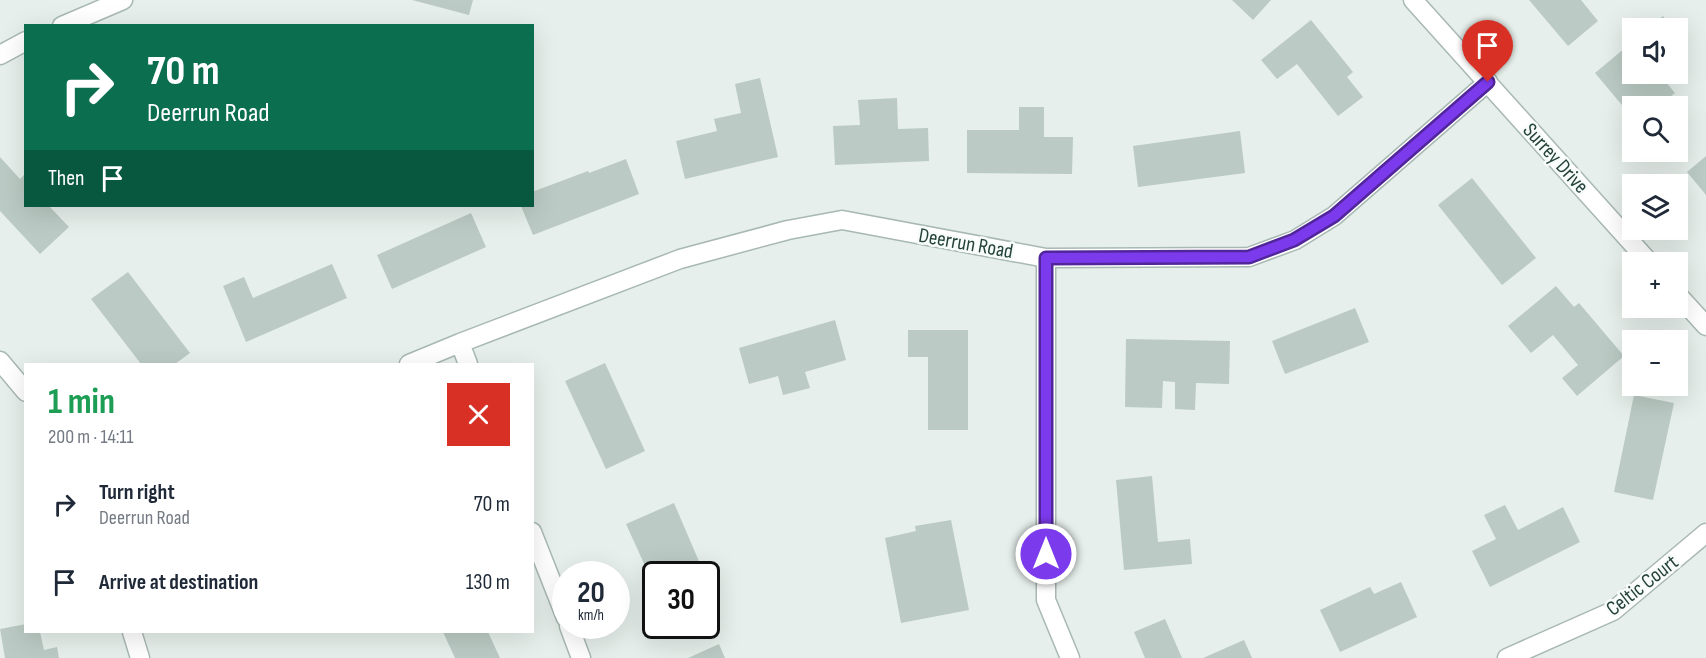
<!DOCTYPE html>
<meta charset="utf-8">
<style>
:root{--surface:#fff;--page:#f6f6f7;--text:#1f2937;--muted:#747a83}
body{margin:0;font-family:"Sofia Sans Condensed",sans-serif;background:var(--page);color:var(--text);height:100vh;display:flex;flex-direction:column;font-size:22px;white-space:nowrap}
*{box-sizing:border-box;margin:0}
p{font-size:20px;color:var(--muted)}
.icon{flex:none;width:33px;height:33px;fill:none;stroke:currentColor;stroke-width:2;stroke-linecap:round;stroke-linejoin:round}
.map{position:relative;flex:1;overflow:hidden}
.sheet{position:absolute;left:24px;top:363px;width:510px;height:270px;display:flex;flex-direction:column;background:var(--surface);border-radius:0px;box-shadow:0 6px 24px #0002}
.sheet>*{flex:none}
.guide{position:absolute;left:24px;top:24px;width:510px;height:183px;border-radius:0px;box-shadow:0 6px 24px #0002;background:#0b6e4f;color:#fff;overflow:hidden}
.buttons{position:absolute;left:1622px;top:18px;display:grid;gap:12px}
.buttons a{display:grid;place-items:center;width:66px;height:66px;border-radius:0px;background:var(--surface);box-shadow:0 6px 24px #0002;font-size:30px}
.speed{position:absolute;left:552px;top:561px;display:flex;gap:12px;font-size:30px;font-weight:700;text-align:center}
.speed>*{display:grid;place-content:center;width:78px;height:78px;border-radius:50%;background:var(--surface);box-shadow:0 6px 24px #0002;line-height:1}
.speed small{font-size:15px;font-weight:400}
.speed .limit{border:3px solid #111;border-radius:9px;background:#fff;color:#111}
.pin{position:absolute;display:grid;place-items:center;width:51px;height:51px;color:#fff;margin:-62px -26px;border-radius:50% 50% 50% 0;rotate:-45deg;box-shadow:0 0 6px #0007}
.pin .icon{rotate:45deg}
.me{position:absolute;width:66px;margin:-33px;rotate:0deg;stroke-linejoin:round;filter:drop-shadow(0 0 4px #0008)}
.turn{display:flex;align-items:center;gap:21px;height:126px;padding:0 24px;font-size:27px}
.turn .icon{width:78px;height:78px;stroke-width:2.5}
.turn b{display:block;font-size:42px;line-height:51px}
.then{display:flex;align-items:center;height:57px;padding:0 24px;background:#0003;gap:12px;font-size:22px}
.round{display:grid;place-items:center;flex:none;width:63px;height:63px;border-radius:0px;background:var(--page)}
.head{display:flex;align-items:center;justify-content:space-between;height:102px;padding:0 24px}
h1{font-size:36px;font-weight:700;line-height:45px;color:#1e9e55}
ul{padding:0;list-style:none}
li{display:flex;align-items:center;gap:18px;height:78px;padding:0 24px}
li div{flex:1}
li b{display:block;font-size:22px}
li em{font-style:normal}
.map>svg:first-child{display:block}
.building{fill:#bbcac4}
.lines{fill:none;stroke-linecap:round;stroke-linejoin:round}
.minor-casing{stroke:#a8b8b2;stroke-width:21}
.minor{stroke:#fff;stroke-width:18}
.route-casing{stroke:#51269a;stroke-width:15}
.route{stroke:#7c3aed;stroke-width:10}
.labels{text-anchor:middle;stroke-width:5;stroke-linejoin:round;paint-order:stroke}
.street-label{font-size:21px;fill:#24423a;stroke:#f7fbf9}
</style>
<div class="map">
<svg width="1706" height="658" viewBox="0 0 1706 658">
<rect width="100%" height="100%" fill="#e6efeb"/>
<!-- building -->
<path class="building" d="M412 0H473L469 15Z
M1232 0H1271L1253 20Z
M1529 0H1581L1598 21 1568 46Z
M1663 16 1673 28H1648Z
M1311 20 1353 72 1347 77 1363 97 1338 116 1297 64 1277 79 1261 60Z
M1632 42V74H1659L1675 93 1669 98 1675 106H1632V117L1595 73Z
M760 78 778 157 685 179 676 141 717 131 714 119 741 113 735 84Z
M897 98 898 129 928 128 929 161 835 165 833 126 860 125 858 100Z
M1019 107H1044V137H1073L1072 174 967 173V130H1019Z
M1677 108 1687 120 1677 128Z
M1240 131 1245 173 1138 187 1133 146Z
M1706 156V195L1687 172Z
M0 157 20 179 26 173V206H49L69 227 40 254 0 211Z
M626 159 639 194 533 235 521 206H532V192L588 171 589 173Z
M1472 178 1536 258 1502 285 1438 205Z
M471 213 486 247 392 289 377 255Z
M332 264 347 298 246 342 223 286 244 277 253 298Z
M128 272 190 353 175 364H141L91 299Z
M1556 286 1574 307 1579 303 1624 356 1577 396 1562 378 1578 365 1553 335 1531 353 1508 326Z
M1355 308 1369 342 1285 374 1272 341Z
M835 320 846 360 805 372 810 388 783 395 778 376 749 384 739 348Z
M908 330H968V430H928V357H908Z
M1126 339 1230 341 1229 384 1196 383 1195 410 1175 409V382L1163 381 1162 408 1125 407Z
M605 363 645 451 606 469 565 381Z
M1634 395 1674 403 1653 500 1614 492Z
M1152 476 1158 542 1190 539 1192 564 1124 570 1116 480Z
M674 503 701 566 686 573 687 574H656V590L626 524Z
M1505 505 1518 530 1563 507 1580 542 1490 587 1472 551 1496 539 1484 515Z
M951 520 969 610 901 623 885 538 916 531 915 526Z
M1401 582 1417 617 1340 652 1320 610 1370 587 1374 594Z
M1165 619 1182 658H1145L1134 632Z
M26 624V632H40L44 650 57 647 59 658H5L0 629Z
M443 632H488L500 658H455Z
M1244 640 1252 658H1203Z
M719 644 725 658H688Z"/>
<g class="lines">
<defs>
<path id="minor" d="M1413 0 1649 262
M62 26 123 0
M0 55 26 41
M1046 258V600L1070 658
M1677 294 1706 326
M460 343 468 364
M0 361 26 392
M409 364 460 343 680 259 788 230 842 220 1046 258 1249 257 1295 240 1334 216 1488 82
M532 532 566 618
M569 626 581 658
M132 632 140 658
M1507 658 1613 611 1706 533"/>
</defs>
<!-- minor casing -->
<use href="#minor" class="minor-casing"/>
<!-- minor -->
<use href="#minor" class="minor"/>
</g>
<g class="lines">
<defs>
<path id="route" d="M1046 554V258L1249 257 1294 240 1334 216 1488 82"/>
</defs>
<!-- route casing -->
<use href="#route" class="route-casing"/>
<!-- route -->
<use href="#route" class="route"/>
</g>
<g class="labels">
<!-- street labels -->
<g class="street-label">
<text transform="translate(1556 158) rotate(48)" y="7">Surrey Drive</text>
<text transform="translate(966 243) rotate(10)" y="7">Deerrun Road</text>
<text transform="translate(1642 585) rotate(-38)" y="7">Celtic Court</text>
</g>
</g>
</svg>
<div class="buttons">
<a><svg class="icon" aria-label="sound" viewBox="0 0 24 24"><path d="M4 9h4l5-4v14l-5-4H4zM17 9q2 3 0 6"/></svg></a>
<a><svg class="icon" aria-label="search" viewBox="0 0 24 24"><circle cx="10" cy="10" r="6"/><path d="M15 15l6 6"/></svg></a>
<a><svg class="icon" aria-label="layers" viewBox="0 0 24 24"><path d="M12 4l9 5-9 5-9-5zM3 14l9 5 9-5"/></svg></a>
<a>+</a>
<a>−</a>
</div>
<div class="speed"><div>20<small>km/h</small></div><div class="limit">30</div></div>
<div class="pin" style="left:1488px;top:82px;background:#d93025"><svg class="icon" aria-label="arrive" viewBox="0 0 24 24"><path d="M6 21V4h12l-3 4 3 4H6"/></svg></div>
<svg class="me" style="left:1046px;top:554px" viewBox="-20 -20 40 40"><circle r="17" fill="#7c3aed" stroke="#fff" stroke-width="3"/><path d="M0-11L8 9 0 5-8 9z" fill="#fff"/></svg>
<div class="guide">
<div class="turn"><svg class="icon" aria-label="right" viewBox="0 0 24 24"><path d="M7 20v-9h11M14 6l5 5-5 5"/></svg><div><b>70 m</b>Deerrun Road</div></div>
<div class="then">Then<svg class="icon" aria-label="arrive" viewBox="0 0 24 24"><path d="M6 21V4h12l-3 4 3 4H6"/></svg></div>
</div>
<section class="sheet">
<div class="head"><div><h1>1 min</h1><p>200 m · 14:11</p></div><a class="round" style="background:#d93025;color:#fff"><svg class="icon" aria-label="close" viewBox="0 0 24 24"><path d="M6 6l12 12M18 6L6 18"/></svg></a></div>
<ul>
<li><svg class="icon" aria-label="right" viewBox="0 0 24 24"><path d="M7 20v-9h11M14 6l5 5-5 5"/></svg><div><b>Turn right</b><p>Deerrun Road</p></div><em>70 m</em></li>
<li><svg class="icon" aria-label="arrive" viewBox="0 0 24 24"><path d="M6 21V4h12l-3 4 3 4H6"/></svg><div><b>Arrive at destination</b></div><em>130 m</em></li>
</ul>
</section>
</div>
